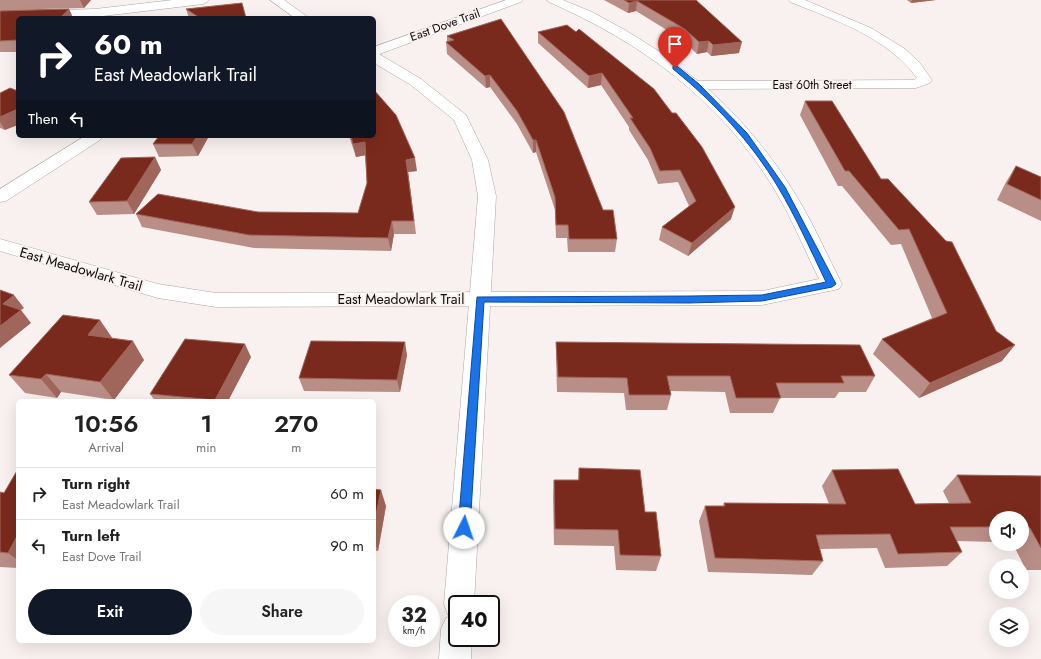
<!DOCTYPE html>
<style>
:root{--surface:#fff;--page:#f6f6f6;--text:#222;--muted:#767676;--line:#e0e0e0;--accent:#111827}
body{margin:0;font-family:Jost,sans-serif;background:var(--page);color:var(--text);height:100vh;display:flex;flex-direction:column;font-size:15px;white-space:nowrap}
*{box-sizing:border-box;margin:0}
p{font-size:13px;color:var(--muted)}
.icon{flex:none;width:22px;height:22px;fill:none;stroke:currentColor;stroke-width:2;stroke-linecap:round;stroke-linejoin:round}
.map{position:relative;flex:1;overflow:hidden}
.sheet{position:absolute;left:16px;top:399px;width:360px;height:244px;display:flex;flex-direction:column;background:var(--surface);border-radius:6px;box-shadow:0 4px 16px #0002}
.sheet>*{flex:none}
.top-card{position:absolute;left:16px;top:16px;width:360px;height:122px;border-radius:6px;box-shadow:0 4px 16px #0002;background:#111827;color:#fff;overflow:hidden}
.controls{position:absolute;left:989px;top:511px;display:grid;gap:8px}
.controls a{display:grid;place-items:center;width:40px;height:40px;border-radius:50%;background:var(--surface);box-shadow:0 4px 16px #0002;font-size:20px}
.speed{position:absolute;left:388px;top:595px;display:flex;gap:8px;font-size:20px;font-weight:700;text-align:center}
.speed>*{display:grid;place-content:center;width:52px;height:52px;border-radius:50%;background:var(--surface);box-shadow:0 4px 16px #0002;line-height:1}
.speed small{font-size:10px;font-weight:400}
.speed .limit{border:2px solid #111;border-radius:6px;background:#fff;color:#111}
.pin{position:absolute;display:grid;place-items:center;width:34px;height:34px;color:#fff;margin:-41px -17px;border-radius:50% 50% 50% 0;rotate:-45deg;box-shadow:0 0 4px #0007}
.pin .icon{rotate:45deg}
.me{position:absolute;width:44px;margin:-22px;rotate:4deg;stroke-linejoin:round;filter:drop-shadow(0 0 3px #0008)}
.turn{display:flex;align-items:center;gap:14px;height:84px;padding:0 12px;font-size:18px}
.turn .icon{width:52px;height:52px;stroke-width:2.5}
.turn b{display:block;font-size:28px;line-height:34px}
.then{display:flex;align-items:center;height:38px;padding:0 12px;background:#0003;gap:8px;font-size:15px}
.eta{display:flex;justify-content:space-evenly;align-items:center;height:68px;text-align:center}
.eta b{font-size:24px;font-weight:600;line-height:28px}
.button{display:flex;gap:8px;margin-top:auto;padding:8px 12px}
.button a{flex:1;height:46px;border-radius:24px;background:var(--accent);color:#fff;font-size:16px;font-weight:600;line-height:46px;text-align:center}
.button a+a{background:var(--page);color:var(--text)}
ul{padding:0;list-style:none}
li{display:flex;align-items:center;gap:12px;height:52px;padding:0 12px;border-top:1px solid var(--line)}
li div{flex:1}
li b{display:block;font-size:15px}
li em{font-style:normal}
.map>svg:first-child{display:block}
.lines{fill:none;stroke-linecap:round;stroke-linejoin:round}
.minor-casing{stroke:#aea7a5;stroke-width:1}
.tertiary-casing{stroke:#aea7a5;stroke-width:1}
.minor{fill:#fff;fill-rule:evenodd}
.tertiary{fill:#fff;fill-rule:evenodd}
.wall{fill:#b98e86}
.shaded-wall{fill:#a0665b}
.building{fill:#7a2a1c;stroke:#a0665b}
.route{fill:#1a73e8;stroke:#114b97}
.labels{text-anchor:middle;stroke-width:4;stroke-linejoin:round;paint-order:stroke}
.far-street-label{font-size:12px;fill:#0d0b0a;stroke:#f8f1ef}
.street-label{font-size:14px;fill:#0d0b0a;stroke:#f8f1ef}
</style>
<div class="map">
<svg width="1041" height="659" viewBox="0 0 1041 659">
<rect width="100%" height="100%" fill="#f8f1ef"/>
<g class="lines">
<defs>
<path id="minor" d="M173 0H209L207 2 203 4 95 17 0 20V12L95 9Z
M506 0H523L521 2 374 56V47Z
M547 0H563L592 12 625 30 657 50 698 81 914 80 917 78C887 37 835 20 790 2L788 0H805L871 28 905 49 919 62 932 80 930 83 916 88 708 89C743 120 773 157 797 197 814 225 827 255 842 284L839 289 762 305 216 307 158 298 0 251V239L158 284 216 293 762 291 819 279C804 249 791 216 773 187 719 99 642 43 549 2Z
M85 136 102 137 100 140 6 201 0 202V189Z"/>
<path id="tertiary" d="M270 0H284L309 18H295Z
M374 53 379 54 421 79 466 115 488 160 496 196 474 604H457V638H472L471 659H439L441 629 446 618 451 616 448 615 444 604 478 196 472 160 454 120 411 85 374 63Z"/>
</defs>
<!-- minor casing -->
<use href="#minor" class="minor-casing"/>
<!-- tertiary casing -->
<use href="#tertiary" class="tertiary-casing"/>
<!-- minor -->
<use href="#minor" class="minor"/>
<!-- tertiary -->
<use href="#tertiary" class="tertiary"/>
</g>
<!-- wall -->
<path class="wall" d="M0 0H91L84 8 41 9H69L73 18H18V52H0Z
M604 0H696L739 53 711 56 707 52 697 54 683 40 636 11 628 13Z
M907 0H936L911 3Z
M242 3 246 18H189L186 9Z
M501 19 603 210 617 239 615 252H568L567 238H556L555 210 536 152 533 153 517 124 490 87 486 88 447 54 446 42H447V36Z
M567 25 731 219 688 256 659 240 662 227 689 206 678 182 658 184 648 160 629 130V127L601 85 588 88 538 43V32Z
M0 93 5 130 0 128Z
M805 101 881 179 1002 361 919 398 873 354 882 339 932 318 901 244 891 245 842 186H838L800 115Z
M159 136H209L198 156 159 157 153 144Z
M349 136H374L417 171 408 172 416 234H394L391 251 254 248 142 227 136 214 258 212 358 213 367 183 365 155 356 157Z
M155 157 161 170 134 214 97 215 89 202Z
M1016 166 1041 177V221L997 200 1006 182Z
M112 338 144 360 114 400 61 392 57 398 25 393 9 375Z
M556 342 875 376 866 392H839L835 398H780L773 413H730L725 392 670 391 671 395 667 410H626L624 393 557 392 556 357Z
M407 355 400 392 304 391 299 378Z
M251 357 228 401H155L150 394Z
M579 468 645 512 661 556 656 571 616 570 614 546 554 545 553 497 554 480H578Z
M18 469V568L0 567V492L4 493Z
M832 470 915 504 949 503 943 491 957 475 1041 476V570H1026L1013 544H1022V518H996V542L957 541 962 552 947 566 885 568 877 548 820 549 823 561 812 575 708 572 699 521 705 506H723L724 503 829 504 822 486Z
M374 489 386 506 378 551H374Z"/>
<!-- shaded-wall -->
<path class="shaded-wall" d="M80 0H91L84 8Z
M912 0H936L911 3Z
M637 1 636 11 628 13 629 3Z
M69 9 73 18H60Z
M709 41 707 52 697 54 699 42Z
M742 42 739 53 711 56 713 45Z
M602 73 601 85 588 88 589 76Z
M490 75V87L486 88 485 76Z
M18 109V125L5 130 0 122V117Z
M197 136H209L198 156 192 144Z
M533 140H536V152L533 153Z
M365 142 367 155 356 157 353 144Z
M155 157 161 170 134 214 127 201Z
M415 158 417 171 408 172 416 234 406 160Z
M735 207 731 219 688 256 692 243Z
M392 221 394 234 391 251 388 238Z
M14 295 24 308 21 310 31 323 0 348V326L3 304Z
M100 320 113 339 88 335Z
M133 341 144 360 114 400 100 382Z
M405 342 407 355 400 392 397 380Z
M245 344 251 357 228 401H215V400Z
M1015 345 1002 361 919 398 930 383Z
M46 374 61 392 57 398 41 379Z
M381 490 386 506 378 551 374 541V524Z
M17 536 18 537V560L8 553Z"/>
<!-- building -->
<path class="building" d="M624 0H696L742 42 713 45 709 41 699 42 685 29 637 1 629 3Z
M242 3 246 18H200L186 9Z
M69 9 60 18H18V40L0 41V11Z
M501 19 564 112 603 210H613L617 239H569L568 225H556L555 197 536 140H533L517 111 490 75 485 76 446 42 454 40 447 36Z
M567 25 576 32 579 29 654 89 672 113H676L702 147 735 207 692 243 662 227 696 201 680 170 660 171 650 148 630 118H633L602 73 589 76 538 32Z
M10 88 18 91V109L0 117V93Z
M374 90 396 115 415 158 406 160 414 221H392L388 238 249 235 136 214 158 194 258 212 358 213 367 183 365 142 353 144 351 136H374Z
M805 101H832L881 179H888L946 241 952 242 996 331 1015 345 930 383 882 339 947 313 909 229 899 230 849 171H845Z
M159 136H197L192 144H153Z
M155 157 127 201 89 202 121 158Z
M1016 166 1041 177V200L1007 184Z
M0 290 14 295 3 304 21 310 0 326Z
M63 315 100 320 88 335 133 341 100 382 46 374 41 379 9 375Z
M185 339 245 344 215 400 150 394Z
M311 341 405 342 397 380 299 378Z
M556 342 860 345 875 376H841L844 383H776L781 398H736L730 376H667L671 395H629L627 378 558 377Z
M579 468 640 470 645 512H656L661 556 620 555 618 530 555 529 554 480H579Z
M18 469V536H17L8 553 0 552V492L4 493Z
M898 469 915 504 971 503 957 475 1041 476V548L1030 528 1022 527V518H996V527H950L962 552 898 554 890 534 816 535 823 561 715 558 705 506H725L724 503 846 504 832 470Z
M374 489 381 490 374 524Z"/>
<!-- route -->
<path class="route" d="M673 66H677L699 84 747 133 785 187 836 284 832 287 762 301 689 303 484 302 470 528 468 532 464 533 460 532 458 528 477 297 689 296 762 295 826 282C811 251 796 217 778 187 751 142 714 102 673 69Z"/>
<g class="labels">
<!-- far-street labels -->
<g class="far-street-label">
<text transform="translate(445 25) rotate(-20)" y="4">East Dove Trail</text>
<text x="812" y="89">East 60th Street</text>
</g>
<!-- street labels -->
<g class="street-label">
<text transform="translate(81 269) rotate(16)" y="5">East Meadowlark Trail</text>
<text x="401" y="304">East Meadowlark Trail</text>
</g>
</g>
</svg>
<div class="controls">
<a><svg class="icon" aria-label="sound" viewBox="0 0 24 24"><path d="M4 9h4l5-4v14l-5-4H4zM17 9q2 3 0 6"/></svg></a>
<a><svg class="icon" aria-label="search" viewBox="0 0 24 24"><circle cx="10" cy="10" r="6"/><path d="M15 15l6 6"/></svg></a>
<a><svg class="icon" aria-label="layers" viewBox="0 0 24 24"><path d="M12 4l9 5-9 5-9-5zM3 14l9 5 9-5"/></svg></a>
</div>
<div class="speed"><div>32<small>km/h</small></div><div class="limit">40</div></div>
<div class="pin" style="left:675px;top:68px;background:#d93025"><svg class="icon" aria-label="arrive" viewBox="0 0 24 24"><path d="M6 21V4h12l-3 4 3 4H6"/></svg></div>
<svg class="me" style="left:464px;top:528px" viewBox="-20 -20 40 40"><circle r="19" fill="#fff"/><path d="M0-13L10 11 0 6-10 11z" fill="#1a73e8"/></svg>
<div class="top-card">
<div class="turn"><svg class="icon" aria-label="right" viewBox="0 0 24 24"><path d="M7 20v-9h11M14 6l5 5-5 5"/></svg><div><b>60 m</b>East Meadowlark Trail</div></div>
<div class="then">Then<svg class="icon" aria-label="left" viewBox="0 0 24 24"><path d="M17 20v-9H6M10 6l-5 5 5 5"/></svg></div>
</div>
<section class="sheet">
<div class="eta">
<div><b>10:56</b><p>Arrival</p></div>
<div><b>1</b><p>min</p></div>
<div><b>270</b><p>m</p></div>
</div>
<ul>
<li><svg class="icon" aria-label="right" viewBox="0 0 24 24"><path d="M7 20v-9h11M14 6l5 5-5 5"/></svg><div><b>Turn right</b><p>East Meadowlark Trail</p></div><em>60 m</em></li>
<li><svg class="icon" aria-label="left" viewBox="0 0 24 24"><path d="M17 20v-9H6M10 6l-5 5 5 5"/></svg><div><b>Turn left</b><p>East Dove Trail</p></div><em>90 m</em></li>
</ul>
<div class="button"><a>Exit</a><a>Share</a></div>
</section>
</div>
